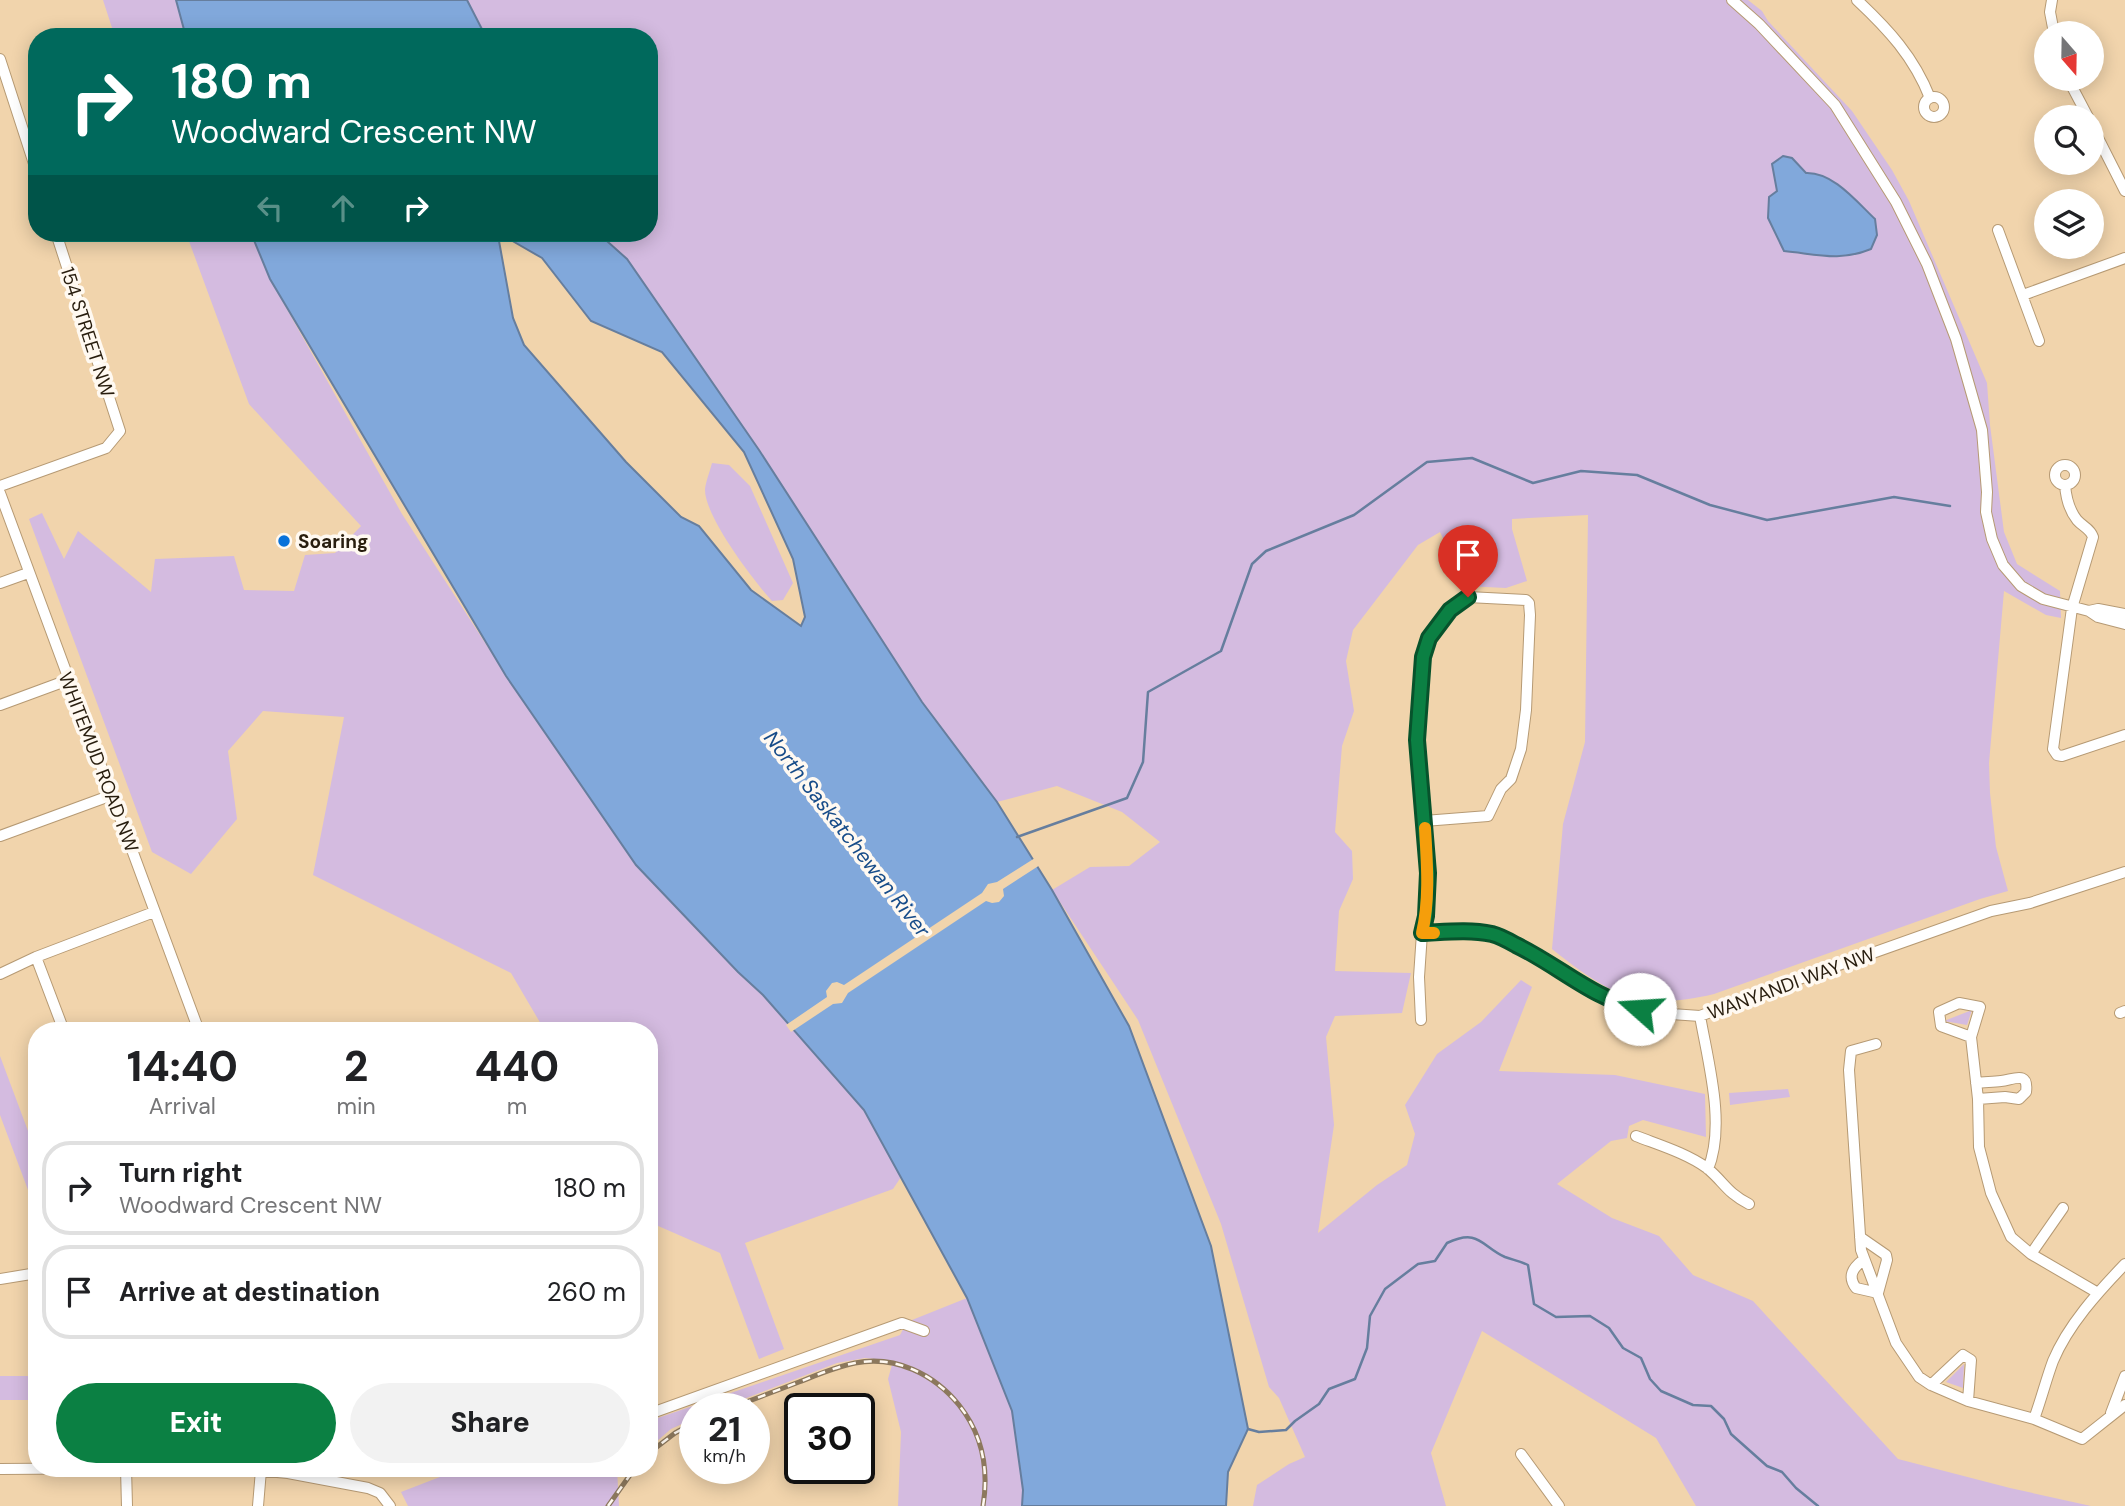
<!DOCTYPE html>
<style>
:root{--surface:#fff;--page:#f2f2f2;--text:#202124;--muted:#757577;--line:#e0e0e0;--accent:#0b8043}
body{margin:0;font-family:"DM Sans",sans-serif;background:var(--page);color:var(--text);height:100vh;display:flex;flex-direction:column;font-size:26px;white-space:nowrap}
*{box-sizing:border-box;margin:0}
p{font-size:23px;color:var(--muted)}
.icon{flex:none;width:38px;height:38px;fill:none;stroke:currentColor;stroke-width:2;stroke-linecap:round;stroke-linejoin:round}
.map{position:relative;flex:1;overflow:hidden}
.sheet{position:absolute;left:28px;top:1022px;width:630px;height:455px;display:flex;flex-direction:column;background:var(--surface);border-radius:28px;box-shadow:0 4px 18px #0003}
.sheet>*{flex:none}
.hud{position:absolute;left:28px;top:28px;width:630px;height:214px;border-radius:28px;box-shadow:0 4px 18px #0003;background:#00695c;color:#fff;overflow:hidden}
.needle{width:46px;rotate:160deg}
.fabs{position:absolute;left:2034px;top:21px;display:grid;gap:14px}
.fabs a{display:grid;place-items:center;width:70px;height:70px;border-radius:50%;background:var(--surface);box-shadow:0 4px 18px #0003;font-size:35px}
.speed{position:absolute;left:679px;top:1393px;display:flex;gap:14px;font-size:35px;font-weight:700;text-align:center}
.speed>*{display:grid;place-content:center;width:91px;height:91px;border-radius:50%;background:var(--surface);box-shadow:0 4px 18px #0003;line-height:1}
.speed small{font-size:18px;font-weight:400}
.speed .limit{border:4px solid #111;border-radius:10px;background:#fff;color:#111}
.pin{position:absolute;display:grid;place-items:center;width:60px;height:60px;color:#fff;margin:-72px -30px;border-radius:50% 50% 50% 0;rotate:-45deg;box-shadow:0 0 7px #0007}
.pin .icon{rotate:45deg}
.me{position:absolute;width:77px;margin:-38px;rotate:289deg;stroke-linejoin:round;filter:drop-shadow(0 0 5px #0008)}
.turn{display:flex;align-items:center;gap:24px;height:147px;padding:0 28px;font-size:32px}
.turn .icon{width:91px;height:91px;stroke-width:2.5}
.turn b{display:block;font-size:49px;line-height:60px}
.lanes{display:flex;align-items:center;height:66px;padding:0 28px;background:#0003;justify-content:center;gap:35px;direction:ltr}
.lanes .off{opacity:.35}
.eta{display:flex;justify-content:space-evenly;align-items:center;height:119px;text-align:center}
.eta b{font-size:42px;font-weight:800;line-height:49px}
.action{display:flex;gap:14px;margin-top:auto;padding:14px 28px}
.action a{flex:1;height:80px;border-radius:42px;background:var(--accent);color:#fff;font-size:28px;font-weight:800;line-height:80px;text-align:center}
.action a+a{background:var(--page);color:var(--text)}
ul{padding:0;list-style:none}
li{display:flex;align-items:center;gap:21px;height:94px;margin:0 14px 10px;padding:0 14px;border:4px solid var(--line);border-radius:28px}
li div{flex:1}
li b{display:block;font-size:26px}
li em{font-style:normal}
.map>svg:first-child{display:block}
.green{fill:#d4bbe0}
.water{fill:#81a8db;stroke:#667e9e;stroke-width:2;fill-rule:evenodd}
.pier{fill:#f1d4ac}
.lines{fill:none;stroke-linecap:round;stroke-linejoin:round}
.stream{stroke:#667e9e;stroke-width:2.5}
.street-casing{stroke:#b69a74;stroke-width:12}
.street{stroke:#fff;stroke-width:10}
.rail-casing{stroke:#8c785d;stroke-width:5}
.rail{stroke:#fff9f1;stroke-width:2.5;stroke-dasharray:8;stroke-linecap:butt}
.route-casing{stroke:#07532c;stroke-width:18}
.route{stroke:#0b8043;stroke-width:12}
.slow{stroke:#f59e0b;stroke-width:12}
.poi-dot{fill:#0972da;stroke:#fff9f1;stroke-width:2.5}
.labels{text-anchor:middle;stroke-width:7;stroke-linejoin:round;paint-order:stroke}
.street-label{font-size:19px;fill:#281d0e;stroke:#fff9f1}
.poi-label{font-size:19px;font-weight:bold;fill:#281d0e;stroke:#fff9f1;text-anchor:start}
.water-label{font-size:21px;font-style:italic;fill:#174c89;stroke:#fff9f1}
</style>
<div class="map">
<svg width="2125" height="1506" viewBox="0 0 2125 1506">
<rect width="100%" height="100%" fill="#f1d4ac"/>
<!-- green -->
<path class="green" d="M103 0H176L186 37H115Z
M467 0H1748L1762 11 1768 21 1852 111 1892 170 1909 201 1987 383 1990 425 2004 532 2017 564 2060 591 2061 618 2046 615 2004 591 1989 763 1990 793 1996 847 2008 891 1980 899 1714 994C1639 1012 1610 995 1552 949L1563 824 1585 742 1588 515 1512 519V529L1527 581 1506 588 1465 586 1440 532 1418 545 1353 630 1346 661 1354 711 1342 746 1335 832 1352 851 1353 879 1339 911 1335 971 1411 973 1402 1013 1335 1016 1326 1037 1334 1125 1318 1233 1377 1185 1407 1165 1415 1134 1405 1105 1437 1054 1481 1022 1521 980 1532 987 1499 1071 1615 1075 1705 1094 1706 1137 1643 1120 1629 1126 1627 1138 1611 1141 1557 1184 1612 1218 1659 1236 1693 1275 1753 1301 1898 1459 2010 1488 2091 1506H1696L1656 1438 1482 1331 1431 1453 1446 1506H1253L1257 1485 1289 1464 1305 1457 1279 1398 1269 1387 1221 1224 1138 1020 1052 890 1090 867 1129 866 1160 842 1122 812 1057 786 997 802 922 702 627 259 598 233H649V37H486Z
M186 233H251L270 279 402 514 511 683 738 972 763 995 864 1110 901 1177 893 1189 745 1243 784 1349 759 1359 720 1253 649 1222V1031H545L511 973 313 875 344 717 263 711 228 751 237 819 191 874 152 852 29 519 42 513 64 559 78 531 151 592 155 559 234 556 244 590 294 591 305 555 335 553 361 526 249 404Z
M712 463 729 465 750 486 793 583 783 600 772 601C754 581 704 516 705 489 706 481 710 471 712 463Z
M1972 1010 1967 1025 1944 1021Z
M0 1056 37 1155V1214L0 1115Z
M1788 1089 1790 1097 1730 1105 1729 1093Z
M967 1298 1012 1411 1023 1490 1022 1506H898L901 1432 888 1379 893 1361 865 1358 837 1363 718 1409H695V1418L671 1429 649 1448V1421L900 1335 907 1322Z
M1964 1364 1963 1388 1946 1382Z
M0 1376H37V1400H0Z
M458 1468H617L619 1506H408L401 1492 458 1470Z"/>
<!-- water -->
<path class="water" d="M176 0H467L486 37H186Z
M1783 156 1792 158 1806 173C1833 172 1856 201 1875 219L1877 235 1871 249C1840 262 1816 254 1784 251L1768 218 1769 197 1777 191 1772 164Z
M251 233H598L627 259 759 450 922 702 997 802 1052 890 1129 1026 1211 1246 1248 1429 1228 1472 1226 1506H1022L1023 1490 1012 1411 967 1298 864 1110 763 995 738 972 636 865 506 676 270 279ZM509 239 542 258 591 321 662 352 744 452 793 559 805 617 801 626 751 590 699 526 681 517 626 462 524 345 513 318 499 241Z"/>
<!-- pier -->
<path class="pier" d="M1035 858 1040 865 1003 889 1004 896 999 902 992 903 986 901 848 993 842 1003 833 1004 791 1032 786 1025 827 997 826 991 832 983 837 982 844 985 982 893 988 884 997 882Z"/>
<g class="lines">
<!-- stream -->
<path class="stream" d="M1017 837 1127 798 1143 762 1148 692 1221 651 1252 564 1266 551 1354 515 1427 462 1472 458 1533 483 1581 471 1637 475 1710 505 1767 520 1894 497 1950 506
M1248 1429 1259 1432 1286 1430 1295 1421 1319 1404 1329 1389 1355 1379 1367 1348 1370 1316 1385 1289 1418 1264 1435 1261 1447 1243C1479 1228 1481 1246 1505 1257 1513 1260 1520 1261 1528 1265L1534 1304 1556 1317 1590 1316 1609 1328 1623 1348 1641 1358 1650 1379 1661 1391 1693 1405 1711 1406 1724 1419 1731 1434 1767 1466 1782 1472 1796 1488 1818 1506"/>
<defs>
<path id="street" d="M1732 0 1759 24 1835 105 1896 202 1927 264 1956 339 1982 430 1987 492 1986 512 1992 539 2003 565 2021 586 2043 599 2089 611 2098 617 2125 624
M1857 0C1888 29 1914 57 1930 98
M2052 0 2050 12 2054 33
M0 59 37 173
M2068 79 2088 117
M1924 107a10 10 0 1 1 20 0a10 10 0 1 1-20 0Z
M2091 124 2125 191
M1998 230 2039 341
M2023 295 2125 258
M2055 475a10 10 0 1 1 20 0a10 10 0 1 1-20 0Z
M2065 485C2066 497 2069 510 2077 520 2083 527 2090 528 2093 537L2072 608 2053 749 2057 755 2062 756 2125 735
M0 486 106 448 120 431 56 233
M0 493 199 1031
M0 583 28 573
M2089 611 2098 609 2125 614
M0 705 68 680
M0 836 112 795
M1422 933 1467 931 1494 934 1529 951 1589 989 1623 1005 1657 1013 1700 1016 1771 989 1991 911 2030 903 2125 872
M36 957 64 1031
M0 974 36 957 154 912
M2120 1013 2125 1011
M1700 1016C1708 1062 1726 1125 1708 1169
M1421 1020 1419 977 1422 933 1426 916 1428 873 1417 740 1423 657 1429 638 1450 610 1468 597 1526 600 1529 603 1530 615 1526 710 1521 749 1511 779 1501 789 1488 816 1424 821
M1971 1037 1941 1026 1939 1012 1959 1003 1980 1007 1971 1037 1978 1099 1979 1147 1991 1193 2011 1237 2031 1254 2098 1293
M1876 1044 1851 1051 1849 1070 1861 1250 1896 1343 1919 1377 1931 1385 1968 1401 2034 1419 2082 1439 2125 1405
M1976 1083C1984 1082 1993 1082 2001 1081 2013 1080 2029 1070 2026 1092L2019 1099 2005 1097 1978 1099
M1636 1136C1659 1145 1686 1153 1707 1168 1724 1182 1727 1193 1749 1204
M1860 1237 1886 1255 1887 1260 1878 1293 1856 1288C1847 1276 1853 1268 1863 1260
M2031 1254 2063 1208
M0 1279 37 1273
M1931 1385 1963 1355 1971 1360 1968 1401
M2111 1413 2125 1376
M649 1414 902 1323 924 1331
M2034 1419C2041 1400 2046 1380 2053 1361 2068 1325 2098 1292 2125 1264
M1521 1454 1559 1506
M126 1468 127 1506
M234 1468 288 1473 368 1488 380 1493 390 1506
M0 1469 145 1468
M258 1506 261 1470"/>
</defs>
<!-- street casing -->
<use href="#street" class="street-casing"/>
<!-- street -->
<use href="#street" class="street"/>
<defs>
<path id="rail" d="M728 1409C752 1400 775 1391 799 1382 817 1375 835 1367 855 1363 895 1355 934 1374 959 1405 982 1434 989 1469 983 1506
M649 1453 675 1433 695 1422
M608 1506 635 1468"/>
</defs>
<!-- rail casing -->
<use href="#rail" class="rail-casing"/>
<!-- rail -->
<use href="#rail" class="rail"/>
</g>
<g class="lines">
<defs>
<path id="route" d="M1468 597 1450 610 1429 638 1423 657 1417 740 1428 873 1426 916 1422 933C1445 932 1469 929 1492 934 1500 936 1509 941 1516 945 1558 965 1593 999 1640 1009"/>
</defs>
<!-- route casing -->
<use href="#route" class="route-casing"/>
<!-- route -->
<use href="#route" class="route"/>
<!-- slow -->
<path class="slow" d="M1425 828C1427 863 1430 899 1422 933H1434"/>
</g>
<!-- markers -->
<circle class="poi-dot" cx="284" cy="541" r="7"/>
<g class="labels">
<!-- street labels -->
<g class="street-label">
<text transform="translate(88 332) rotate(72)" y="7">154 STREET NW</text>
<text transform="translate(99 762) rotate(69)" y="7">WHITEMUD ROAD NW</text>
<text transform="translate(1791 983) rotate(-20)" y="7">WANYANDI WAY NW</text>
</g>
<!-- poi labels -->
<g class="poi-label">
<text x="298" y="548">Soaring</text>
</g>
<!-- water labels -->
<g class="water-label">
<text transform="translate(847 834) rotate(52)" y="7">North Saskatchewan River</text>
</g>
</g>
</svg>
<div class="fabs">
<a><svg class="needle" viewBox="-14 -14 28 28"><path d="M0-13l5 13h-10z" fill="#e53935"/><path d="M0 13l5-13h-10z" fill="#757577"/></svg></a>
<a><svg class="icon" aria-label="search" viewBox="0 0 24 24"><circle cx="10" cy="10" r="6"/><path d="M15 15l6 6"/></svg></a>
<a><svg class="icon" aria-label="layers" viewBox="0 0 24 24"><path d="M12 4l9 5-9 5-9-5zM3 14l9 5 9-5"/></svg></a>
</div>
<div class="speed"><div>21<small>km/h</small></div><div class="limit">30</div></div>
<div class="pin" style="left:1468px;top:597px;background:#d93025"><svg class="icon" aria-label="arrive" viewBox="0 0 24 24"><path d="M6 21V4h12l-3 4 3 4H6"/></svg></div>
<svg class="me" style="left:1640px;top:1009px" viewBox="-20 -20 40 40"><circle r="19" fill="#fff"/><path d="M0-13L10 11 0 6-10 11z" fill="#0b8043"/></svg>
<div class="hud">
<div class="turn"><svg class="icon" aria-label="right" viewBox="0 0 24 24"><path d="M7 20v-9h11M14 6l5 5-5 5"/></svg><div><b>180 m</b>Woodward Crescent NW</div></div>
<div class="lanes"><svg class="icon off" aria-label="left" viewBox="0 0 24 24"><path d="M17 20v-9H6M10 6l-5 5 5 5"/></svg><svg class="icon off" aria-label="ahead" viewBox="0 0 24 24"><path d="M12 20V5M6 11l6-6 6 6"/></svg><svg class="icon" aria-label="right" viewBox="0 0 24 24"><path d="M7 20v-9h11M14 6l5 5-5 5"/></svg></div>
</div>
<section class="sheet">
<div class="eta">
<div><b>14:40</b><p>Arrival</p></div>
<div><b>2</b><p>min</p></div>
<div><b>440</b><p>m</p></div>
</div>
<ul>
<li><svg class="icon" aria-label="right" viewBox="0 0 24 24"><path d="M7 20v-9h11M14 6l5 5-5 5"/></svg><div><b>Turn right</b><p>Woodward Crescent NW</p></div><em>180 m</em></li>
<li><svg class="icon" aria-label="arrive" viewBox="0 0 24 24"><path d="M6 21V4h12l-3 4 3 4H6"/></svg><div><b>Arrive at destination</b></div><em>260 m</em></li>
</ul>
<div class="action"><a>Exit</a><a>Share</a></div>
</section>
</div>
